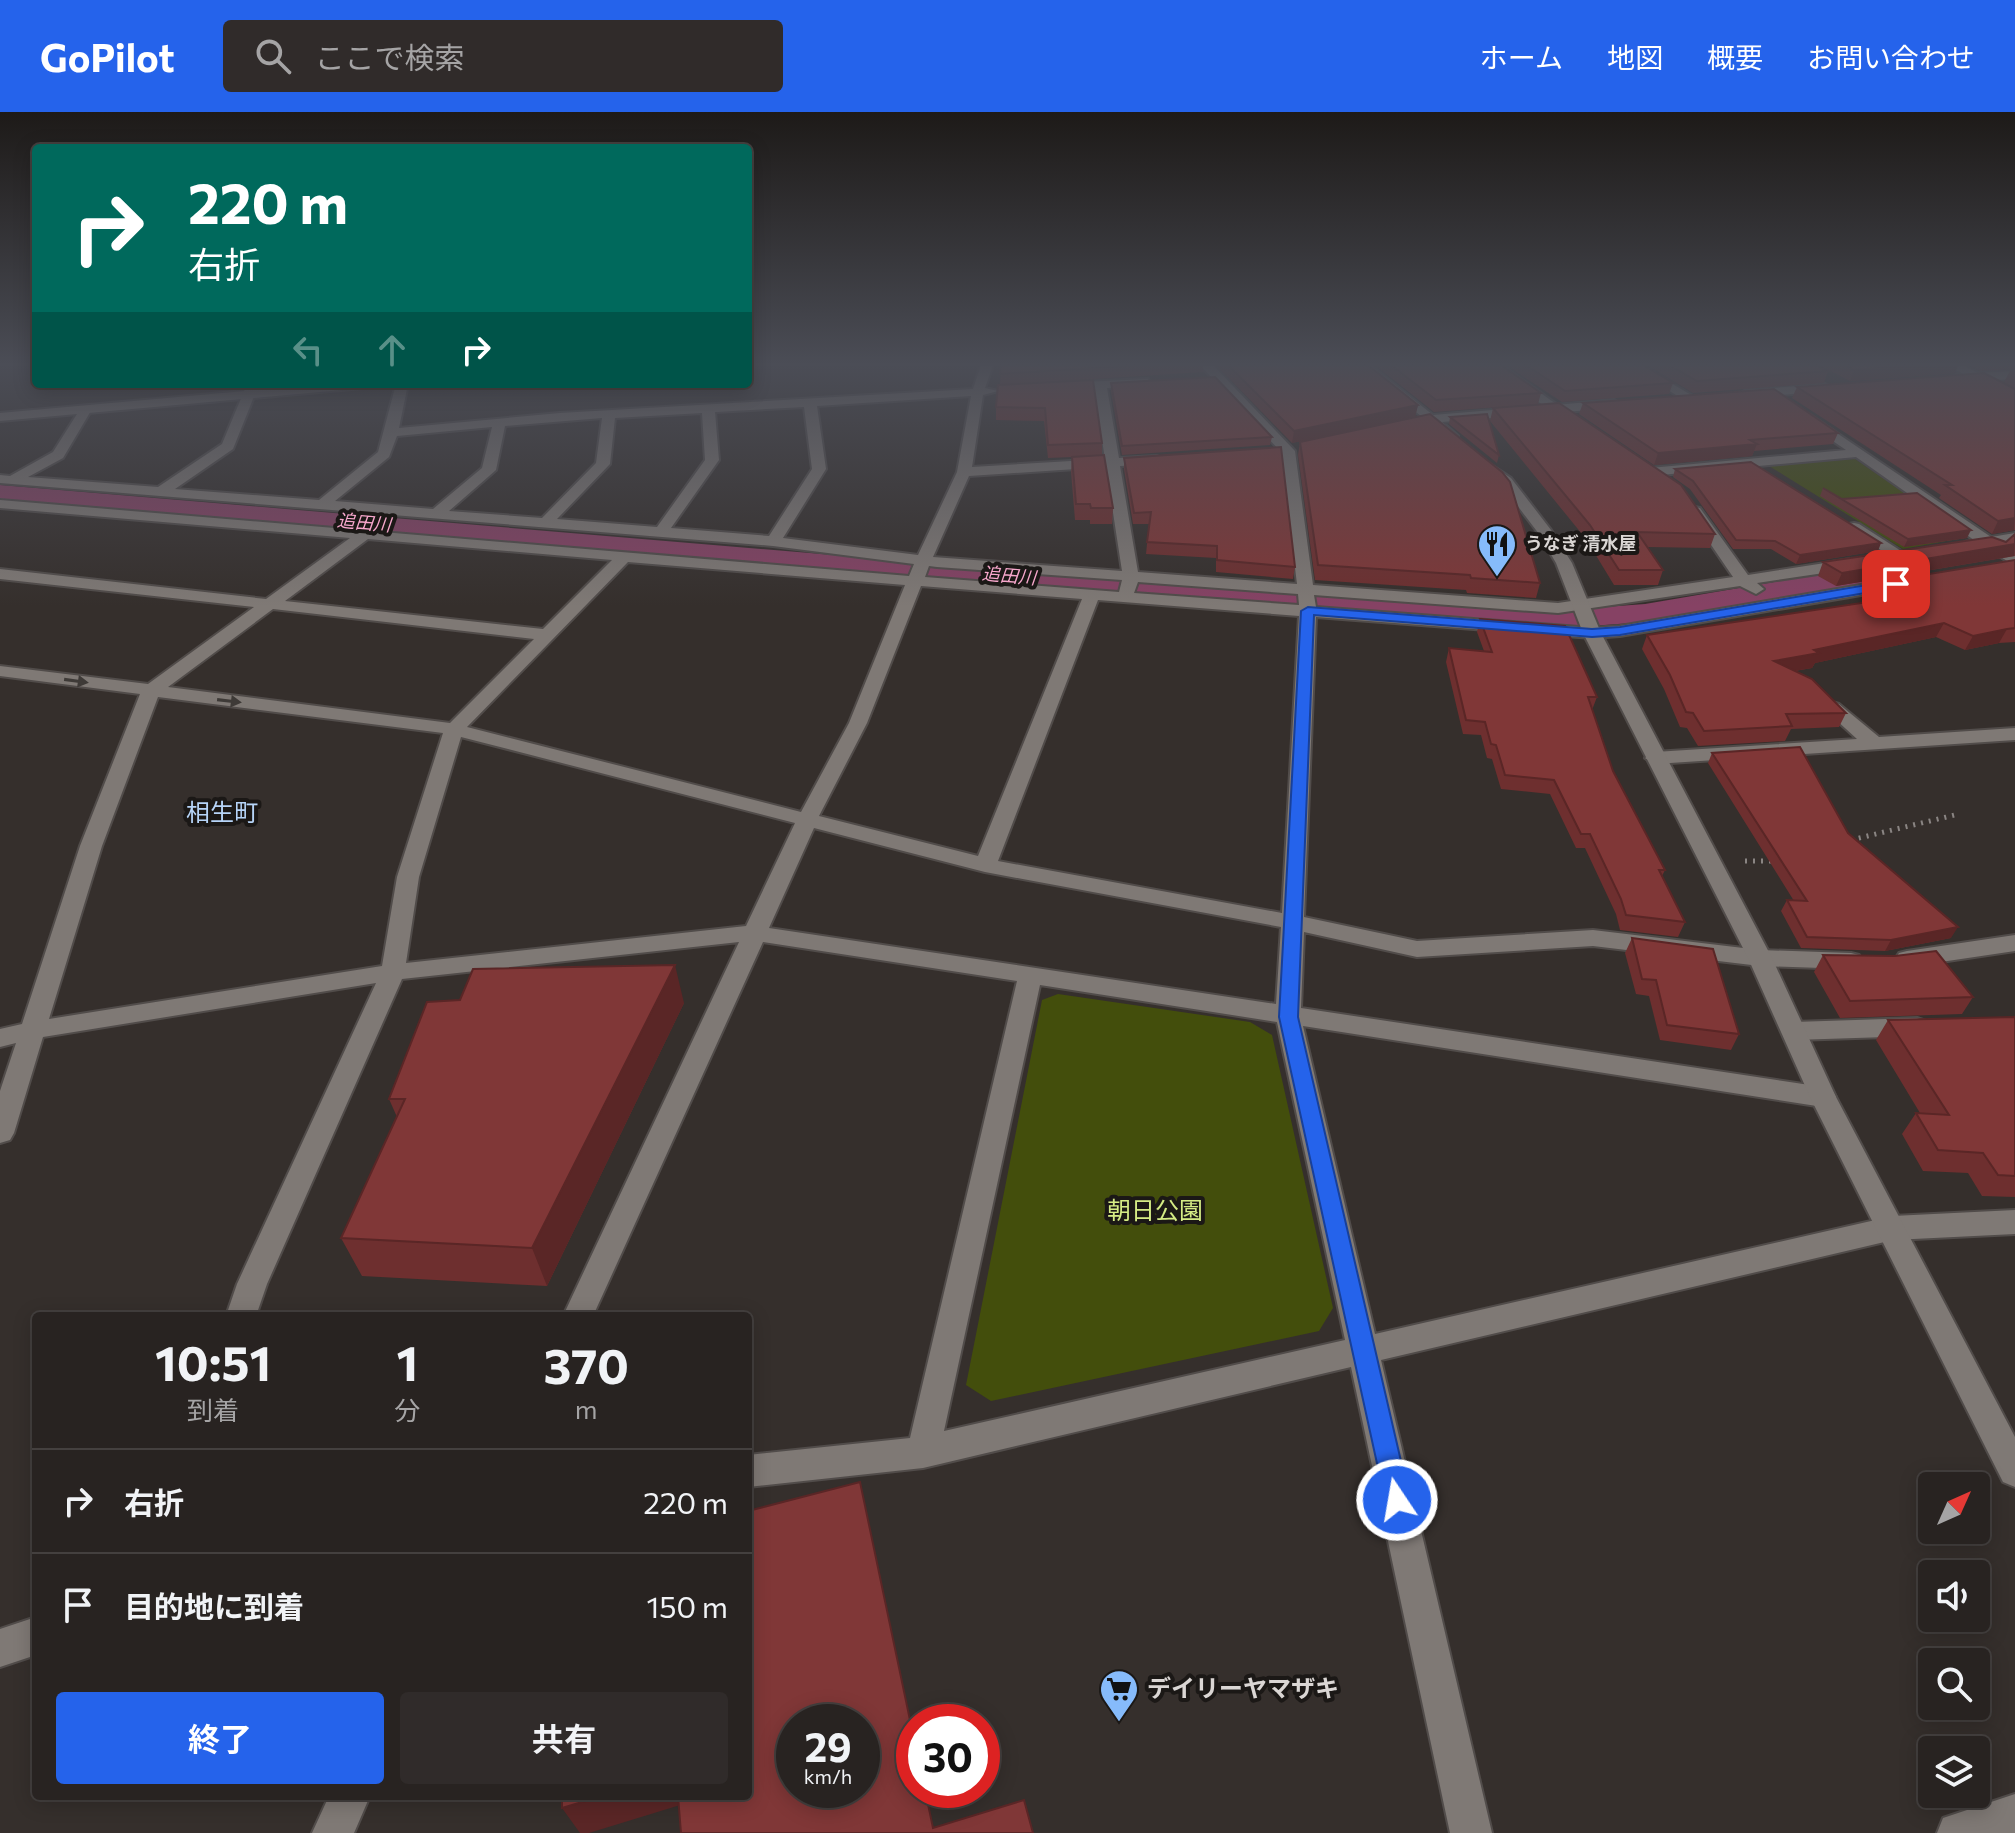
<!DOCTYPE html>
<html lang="ja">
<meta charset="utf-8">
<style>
:root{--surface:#282321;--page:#302b2a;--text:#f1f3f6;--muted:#a5a4a5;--line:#44403f;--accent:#2563eb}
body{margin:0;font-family:Commissioner,"Noto Sans JP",sans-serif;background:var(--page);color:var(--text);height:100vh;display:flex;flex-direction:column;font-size:30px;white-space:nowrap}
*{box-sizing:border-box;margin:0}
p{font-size:26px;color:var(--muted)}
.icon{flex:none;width:44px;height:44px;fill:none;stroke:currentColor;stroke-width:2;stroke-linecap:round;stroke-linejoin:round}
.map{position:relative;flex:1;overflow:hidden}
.drawer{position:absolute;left:32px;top:1200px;width:720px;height:488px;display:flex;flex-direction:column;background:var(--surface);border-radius:8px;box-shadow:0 4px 20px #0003,0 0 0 2px var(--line)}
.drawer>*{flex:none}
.banner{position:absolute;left:32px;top:32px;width:720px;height:244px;border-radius:8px;box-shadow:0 4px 20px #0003,0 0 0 2px var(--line);background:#00695c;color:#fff;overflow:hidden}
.needle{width:52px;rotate:45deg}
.fabs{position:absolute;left:1918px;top:1360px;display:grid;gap:16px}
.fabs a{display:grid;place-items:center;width:72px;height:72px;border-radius:8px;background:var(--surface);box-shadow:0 4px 20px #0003,0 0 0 2px var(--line);font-size:40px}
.speed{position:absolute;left:776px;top:1592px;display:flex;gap:16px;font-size:40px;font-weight:700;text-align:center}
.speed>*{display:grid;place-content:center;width:104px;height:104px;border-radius:50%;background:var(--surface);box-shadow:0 4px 20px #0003,0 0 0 2px var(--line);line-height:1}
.speed small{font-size:20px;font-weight:400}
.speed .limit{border:12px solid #d22;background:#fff;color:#111}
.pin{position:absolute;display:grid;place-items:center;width:68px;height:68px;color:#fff;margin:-34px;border-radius:16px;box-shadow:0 4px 12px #0006}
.me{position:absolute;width:88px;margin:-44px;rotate:348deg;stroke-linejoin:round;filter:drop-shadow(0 0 6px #0008)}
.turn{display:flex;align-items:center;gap:28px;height:168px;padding:0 24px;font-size:36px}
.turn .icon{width:104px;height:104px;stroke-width:2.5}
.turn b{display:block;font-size:56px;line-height:68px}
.lanes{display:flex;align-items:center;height:76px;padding:0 24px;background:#0003;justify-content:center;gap:40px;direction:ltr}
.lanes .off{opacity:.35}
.eta{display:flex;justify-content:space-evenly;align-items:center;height:136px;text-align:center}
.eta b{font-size:48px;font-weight:700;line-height:56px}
.button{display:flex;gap:16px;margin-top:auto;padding:16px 24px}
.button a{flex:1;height:92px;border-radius:8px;background:var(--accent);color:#fff;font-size:32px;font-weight:700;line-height:92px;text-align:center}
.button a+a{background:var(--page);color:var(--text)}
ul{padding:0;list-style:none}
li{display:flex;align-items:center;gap:24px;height:104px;padding:0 24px;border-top:2px solid var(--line)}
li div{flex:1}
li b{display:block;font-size:30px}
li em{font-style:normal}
header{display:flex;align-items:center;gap:48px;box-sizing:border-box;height:112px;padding:0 40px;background:var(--accent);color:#fff}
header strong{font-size:38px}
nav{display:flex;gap:44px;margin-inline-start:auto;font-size:28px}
.search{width:560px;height:72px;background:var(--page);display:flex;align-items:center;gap:20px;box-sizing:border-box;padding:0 28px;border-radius:8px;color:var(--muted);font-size:30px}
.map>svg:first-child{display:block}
.green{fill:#434e0c}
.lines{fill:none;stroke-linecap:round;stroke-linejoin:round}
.canal{fill:#864264;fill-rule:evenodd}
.street-casing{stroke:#514c4a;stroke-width:4}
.secondary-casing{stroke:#514c4a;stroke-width:4}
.path{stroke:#8a8583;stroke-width:5;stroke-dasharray:2 6;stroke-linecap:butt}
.street{fill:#7f7975;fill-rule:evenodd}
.secondary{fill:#7f7975;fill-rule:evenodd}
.wall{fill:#6e2f2f}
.shaded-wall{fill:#5a2626}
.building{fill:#803737;stroke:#5a2626;stroke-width:2;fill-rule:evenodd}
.oneway{fill:#3e3a37}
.route{fill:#2563eb;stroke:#184099;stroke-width:2}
.labels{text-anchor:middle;stroke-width:8;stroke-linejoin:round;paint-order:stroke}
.far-water-label{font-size:18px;font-style:italic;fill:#f7a7cc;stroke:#1b1816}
.far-poi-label{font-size:18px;font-weight:bold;fill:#dad6d4;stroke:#1b1816;text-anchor:start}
.quarter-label{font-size:24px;fill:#b6d4f8;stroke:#1b1816}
.near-park-label{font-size:24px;fill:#d5ec85;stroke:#1b1816}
.near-poi-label{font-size:24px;font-weight:bold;fill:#dad6d4;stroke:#1b1816;text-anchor:start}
</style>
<header>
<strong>GoPilot</strong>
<div class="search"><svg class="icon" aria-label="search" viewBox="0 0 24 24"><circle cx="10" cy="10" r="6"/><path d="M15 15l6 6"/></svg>ここで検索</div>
<nav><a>ホーム</a><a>地図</a><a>概要</a><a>お問い合わせ</a></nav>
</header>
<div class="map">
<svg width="2015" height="1721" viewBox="0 0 2015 1721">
<rect width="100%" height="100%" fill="#352f2c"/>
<!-- green -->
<path class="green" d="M1855 347 1968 425 1903 437 1769 354Z
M1058 882 1250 910 1272 923 1333 1196 1319 1219 991 1289 966 1273 1042 888Z"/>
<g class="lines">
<!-- canal -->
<path class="canal" d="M0 373 1262 479 1550 499 1645 492 1886 451 1896 454 1901 460 1896 466 1886 469 1645 510 1550 517 1262 497 0 389Z"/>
<defs>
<path id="street" d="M981 253H993L985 276 998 279 983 283 972 355 1105 347 1094 277 1061 279 1055 275 1061 271 1148 267 1150 270 1144 274 1107 276 1119 346 1157 344 1164 348 1157 352 1120 354 1138 460 1297 472 1281 340 1200 253H1213L1295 339 1313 473 1558 491 1733 465 1688 399 1695 395 1700 396 1748 463 1851 447 1859 452 1851 457 1757 471 1764 477 1756 482 1740 474 1558 501 1314 483 1316 495 1592 516 1620 514 1902 466 1910 471 1902 476 1620 524 1592 526 1316 505 1304 805 1417 829 1593 818 1760 838 1851 841 1859 843 1863 849 1859 855 1851 857 1760 854 1593 834 1417 845 1304 820 1301 896 1823 975 1832 978 1836 985 1832 992 1823 995 1303 914 1375 1222 1893 1104 2015 1098V1122L1893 1128 1381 1248 1492 1721H1450L1351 1255 923 1356 748 1375V1343L910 1326 1017 869 763 830 593 1204H563L739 830 402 867 267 1172 256 1204H226L237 1172 376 871 43 925 14 1021 10 1028 0 1031V979L16 931 0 935V917L22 912 80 734 140 582 0 564V554L148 572 254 495 0 467V457L266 487 350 426 0 396V388L909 464 914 452 773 434 0 371V363L10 364 53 340 82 294 92 297 63 346 28 365 158 375 222 332 247 272H259L233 337 175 377 319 388 378 340 396 272H408L399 316 560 301 973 277ZM971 284 957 360 918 443 783 426 826 357 817 294ZM804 295 812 357 769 424 671 416 719 348 715 300ZM702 301 705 348 657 415 557 407 610 352 615 306ZM602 306 596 351 542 406 449 399 496 358 505 314ZM492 315 482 356 433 397 335 389 389 345 397 324ZM1106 355 1122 459 933 445 969 364ZM368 427 612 448 543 517 285 489ZM628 450 905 473 849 611 801 700 467 615ZM929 454 937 455 1122 468 1119 480 925 465ZM1138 470 1298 482 1299 493 1134 481ZM921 474 1082 487 978 744 819 704 867 611ZM1098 488 1299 504 1282 801 998 749ZM273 497 534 527 450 611 168 575ZM158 585 443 621 397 765 382 854 49 907 102 734ZM461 625 795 711 746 814 406 851 419 765ZM814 716 985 760 1281 815 1276 892 769 816ZM1040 873 1277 910 1345 1228 944 1319Z
M1487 253H1501L1583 311 1572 314Z
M1627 253H1641L1696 286 1686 289Z
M1946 253H1962L1986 265 1976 268Z
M1810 303 1991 425 2015 421V431L2002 433 2015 442V454L1985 435 1965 436V430L1974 428 1856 345 1650 364 1643 360 1650 356 1846 338 1805 310V304Z
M1854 411 1859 412 1909 444 1907 447H1895L1849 418V412Z
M1832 590 1839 592 1879 625 2015 616V628L1655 652 1645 646 1655 640 1857 627 1823 596Z
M2015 823V839L1907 855 1899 853 1895 847 1899 841 1907 839Z
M1917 906 1926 909 1930 915 1926 921 1917 924 1794 928 1785 925 1781 919 1785 913 1794 910Z
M36 1505V1543L0 1555V1517Z
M329 1684H370L354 1721H312Z"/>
<path id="secondary" d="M1357 253H1370L1433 303 1614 288 1620 292 1614 296 1442 310 1458 324 1451 328Z
M2015 259V267L1958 270 1952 266 1958 262Z
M323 272H369L363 276 0 309V301Z
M1825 272 1831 276 1829 279 1746 286 1740 282 1746 278Z
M1488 351 1511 366 1551 418 1572 451 1601 521 1772 846 1836 985 2015 1325V1375L2003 1370 1810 985 1748 846 1583 521 1556 451 1539 422 1501 372 1481 355Z
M2015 1682V1721H1937L1943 1706Z"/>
</defs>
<!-- street casing -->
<use href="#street" class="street-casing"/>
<!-- secondary casing -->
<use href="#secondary" class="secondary-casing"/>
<!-- path -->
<path class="path" d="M1851 728 1959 702
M1745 749H1775"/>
<!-- street -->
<use href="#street" class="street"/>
<!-- secondary -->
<use href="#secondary" class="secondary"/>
</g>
<!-- wall -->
<path class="wall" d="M1001 253H1203V260L1000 273Z
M1216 253H1368L1418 293 1415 305 1540 471 1536 486 1467 481 1466 478 1315 468 1298 343 1300 330 1397 309 1292 331Z
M1375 253H1501L1541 281 1538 292 1434 300Z
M1506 253H1643L1673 271 1669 282 1562 290Z
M1647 253H1816L1828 259 1824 271 1693 281Z
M1819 253H1958L1955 261 1850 269Z
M1969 253H2015V257L1980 259Z
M2010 259H2015V418L1992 422 1939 386 1941 383 1792 286 1797 275H2010L2004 270Z
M1093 268 1102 331V343L1113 396 1112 412H1090V408H1075L1071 360 1072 345 1048 346 1044 309 996 308V295Z
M1111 271 1272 325 1270 333 1122 343 1111 279Z
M1583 291 1838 321 1833 332 1754 339 1752 344 1654 353 1579 302Z
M1493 296 1715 422 1710 436 1647 435 1663 458 1658 473H1614L1586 427 1490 309Z
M1450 305 1499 343 1497 351 1449 312Z
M1124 346 1295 455 1293 467 1216 460V446L1146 442 1149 412H1133L1124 357Z
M1675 357 1878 439 1796 452 1771 437H1733L1690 377 1673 365Z
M1823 376 1842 387 1967 426 1904 435 1820 384Z
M2015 422V444L1836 474 1818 464 1823 450 2006 430Z
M2015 448V530L1999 531 1965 538 1936 525 1815 551 1812 556 1795 559 1846 601 1839 615 1791 617 1785 629 1698 634 1687 616 1680 615 1664 577 1642 537 1647 523 1867 490V485L1874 471Z
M1480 507 1597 585 1592 598 1613 659 1665 758 1662 764 1685 810 1678 825 1620 818 1616 802 1585 736H1576L1550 682 1501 677 1492 647 1487 646 1481 623 1463 622 1446 550 1449 536 1484 539 1477 520Z
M1712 641 1848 721 1951 826 1885 839 1801 836 1781 799 1787 788 1794 789 1708 651Z
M1632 826 1739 922 1731 938 1660 928 1649 884 1636 882 1625 841Z
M1823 843 1973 885 1962 902 1840 906 1814 860Z
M684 891 547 1174 362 1164 341 1126 397 1005 389 987Z
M2015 905V1085L1982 1084 1968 1061 1923 1059 1902 1022 1916 1001H1920L1876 928 1888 908Z"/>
<!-- shaded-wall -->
<path class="shaded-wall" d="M1915 253H1958L1955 261 1850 269 1854 258Z
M1418 293 1415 305 1292 331 1294 319Z
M1757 332 1752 344 1654 353 1658 341Z
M2015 406 2014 418 1992 422 1998 409Z
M1971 418 1967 426 1904 435 1908 427Z
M1881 431 1878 439 1796 452 1800 443Z
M2015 432 2014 444 1836 474 1842 461Z
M1944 511 1936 525 1815 551 1812 556 1768 563 1774 549 1814 538Z
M2007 517 1999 531 1965 538 1973 524Z
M1958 815 1951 826 1885 839 1891 828Z
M675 853 684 891 547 1174 532 1136Z
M602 1684H687L690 1690 589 1721H580L562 1696Z"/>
<!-- building -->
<path class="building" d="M1001 253H1142L1000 262Z
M1228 253H1368L1418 293 1294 319Z
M1391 253H1501L1541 281 1436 288Z
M1526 253H1643L1673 271 1565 279Z
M1669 253H1816L1828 259 1697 269Z
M1845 253H1915L1854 258Z
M1984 261 2015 277V406L1998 409 1945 373H1952L1797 275Z
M1215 265 1272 325 1122 334 1111 271Z
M1093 268 1102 331 1048 333 1045 296 996 295 998 273Z
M1774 277 1838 321 1750 328 1757 332 1658 341 1583 291Z
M1559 291 1681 373 1715 422 1637 420 1663 458H1619L1590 413 1493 296Z
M1430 302 1502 360 1510 370 1540 471 1471 466 1470 463 1318 453 1300 330Z
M1487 302 1499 343 1450 305Z
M1281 335 1295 455 1217 448V434L1147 430 1151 400 1134 401 1124 346Z
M1104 343 1113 396H1091L1090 392H1076L1072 345Z
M1751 350 1881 431 1800 443 1775 429 1736 428 1693 369 1675 357Z
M1823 376 1842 387 1917 381 1971 418 1908 427Z
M2015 422V432L1842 461 1823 450 1992 425 2006 430Z
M2015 448V516L2007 517 1973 524 1944 511 1814 538 1819 541 1774 549 1812 567 1846 601 1786 602 1792 614 1704 619 1693 601 1686 600 1670 563 1647 523 1875 489 1874 483 1879 482 1874 479V471Z
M1480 507 1565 514 1597 585H1588L1613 659 1665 758H1659L1685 810 1626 803 1621 787 1590 722H1581L1554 668 1505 663 1496 633 1491 632 1485 610 1466 608 1449 536 1492 540Z
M1800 635 1848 721 1958 815 1891 828 1807 825 1787 788 1807 789 1712 641Z
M1632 826 1713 837 1739 922 1667 913 1656 868 1642 867Z
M1936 839 1973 885 1850 889 1823 843 1895 844Z
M675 853 532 1136 341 1126 405 987H389L427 890 460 888 473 857Z
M2015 905V1064L1998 1063 1983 1041 1938 1038 1916 1001 1949 1003 1888 908Z
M860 1370 914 1627V1678H925L933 1716 1024 1688 1033 1721H681L678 1684H748V1399ZM794 1610H862V1678H794Z
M562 1684H602L562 1696Z"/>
<!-- one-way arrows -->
<defs><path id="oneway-solid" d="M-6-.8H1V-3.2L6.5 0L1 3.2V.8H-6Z" transform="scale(2)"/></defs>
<g class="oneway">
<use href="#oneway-solid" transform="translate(76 569) rotate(8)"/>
<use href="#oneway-solid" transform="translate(229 589) rotate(7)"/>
</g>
<!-- sky -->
<linearGradient id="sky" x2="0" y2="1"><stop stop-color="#1d1a18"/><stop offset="0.51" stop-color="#4b4d56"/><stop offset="1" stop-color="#4b4d56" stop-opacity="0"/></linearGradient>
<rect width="2015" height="494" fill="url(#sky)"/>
<!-- route -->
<path class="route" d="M1896 468 1902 472 1900 475 1620 523 1592 525 1314 503 1298 905 1410 1388 1406 1397 1397 1401 1387 1397 1279 905 1301 499 1308 495 1592 517 1620 515Z"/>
<!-- icons -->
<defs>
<symbol id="restaurant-pin" viewBox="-11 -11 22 30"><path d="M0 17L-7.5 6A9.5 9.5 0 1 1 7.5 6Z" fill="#86bbfb" stroke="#1b1816"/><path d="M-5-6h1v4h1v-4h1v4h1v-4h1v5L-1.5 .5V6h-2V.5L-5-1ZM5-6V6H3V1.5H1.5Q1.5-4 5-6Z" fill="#111"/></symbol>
<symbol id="supermarket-pin" viewBox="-11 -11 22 30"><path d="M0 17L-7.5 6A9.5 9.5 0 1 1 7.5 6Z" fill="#86bbfb" stroke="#1b1816"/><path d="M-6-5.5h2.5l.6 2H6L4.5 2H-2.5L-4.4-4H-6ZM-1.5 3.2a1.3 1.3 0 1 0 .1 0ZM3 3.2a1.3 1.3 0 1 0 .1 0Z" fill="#111"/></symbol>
</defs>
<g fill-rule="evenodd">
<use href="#restaurant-pin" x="1475" y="410" width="44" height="60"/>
<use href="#supermarket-pin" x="1097" y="1555" width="44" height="60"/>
</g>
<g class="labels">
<!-- far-water labels -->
<g class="far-water-label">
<text transform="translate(364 411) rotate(5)" y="6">追田川</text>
<text transform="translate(1009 464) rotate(5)" y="6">追田川</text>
</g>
<!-- far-poi labels -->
<g class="far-poi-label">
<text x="1525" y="438">うなぎ 清水屋</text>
</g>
<!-- quarter labels -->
<g class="quarter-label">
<text x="222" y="709">相生町</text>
</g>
<!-- near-park labels -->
<g class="near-park-label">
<text x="1155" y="1107">朝日公園</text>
</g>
<!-- near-poi labels -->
<g class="near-poi-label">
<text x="1147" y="1585">デイリーヤマザキ</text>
</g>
</g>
</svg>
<div class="fabs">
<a><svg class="needle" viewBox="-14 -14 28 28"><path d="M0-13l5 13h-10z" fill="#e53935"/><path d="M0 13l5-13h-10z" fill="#a5a4a5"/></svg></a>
<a><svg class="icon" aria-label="sound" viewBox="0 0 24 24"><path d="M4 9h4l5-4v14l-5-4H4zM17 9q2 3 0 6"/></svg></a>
<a><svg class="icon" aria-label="search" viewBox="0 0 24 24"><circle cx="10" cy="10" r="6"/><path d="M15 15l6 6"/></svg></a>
<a><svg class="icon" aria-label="layers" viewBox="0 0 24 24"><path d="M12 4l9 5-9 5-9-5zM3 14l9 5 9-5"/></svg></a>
</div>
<div class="speed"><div>29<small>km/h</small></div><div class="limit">30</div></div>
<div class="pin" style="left:1896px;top:472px;background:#d93025"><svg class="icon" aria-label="arrive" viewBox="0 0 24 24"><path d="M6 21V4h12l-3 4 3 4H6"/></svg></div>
<svg class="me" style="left:1397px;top:1388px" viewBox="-20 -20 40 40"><circle r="17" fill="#2563eb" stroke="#fff" stroke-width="3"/><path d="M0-11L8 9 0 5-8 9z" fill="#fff"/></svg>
<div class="banner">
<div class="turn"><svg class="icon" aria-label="right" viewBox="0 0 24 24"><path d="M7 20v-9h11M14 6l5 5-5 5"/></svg><div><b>220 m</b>右折</div></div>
<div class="lanes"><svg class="icon off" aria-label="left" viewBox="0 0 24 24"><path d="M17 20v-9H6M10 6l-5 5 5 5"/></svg><svg class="icon off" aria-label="ahead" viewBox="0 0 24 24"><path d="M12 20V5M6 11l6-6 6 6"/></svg><svg class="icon" aria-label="right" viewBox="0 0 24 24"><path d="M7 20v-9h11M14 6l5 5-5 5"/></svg></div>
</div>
<section class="drawer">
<div class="eta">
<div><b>10:51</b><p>到着</p></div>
<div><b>1</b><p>分</p></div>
<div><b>370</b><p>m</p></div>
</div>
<ul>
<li><svg class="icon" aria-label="right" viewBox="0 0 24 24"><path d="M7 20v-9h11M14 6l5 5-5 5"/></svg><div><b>右折</b></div><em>220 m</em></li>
<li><svg class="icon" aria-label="arrive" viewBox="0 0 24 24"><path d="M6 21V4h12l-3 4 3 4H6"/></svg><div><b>目的地に到着</b></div><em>150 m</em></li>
</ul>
<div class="button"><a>終了</a><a>共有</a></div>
</section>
</div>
